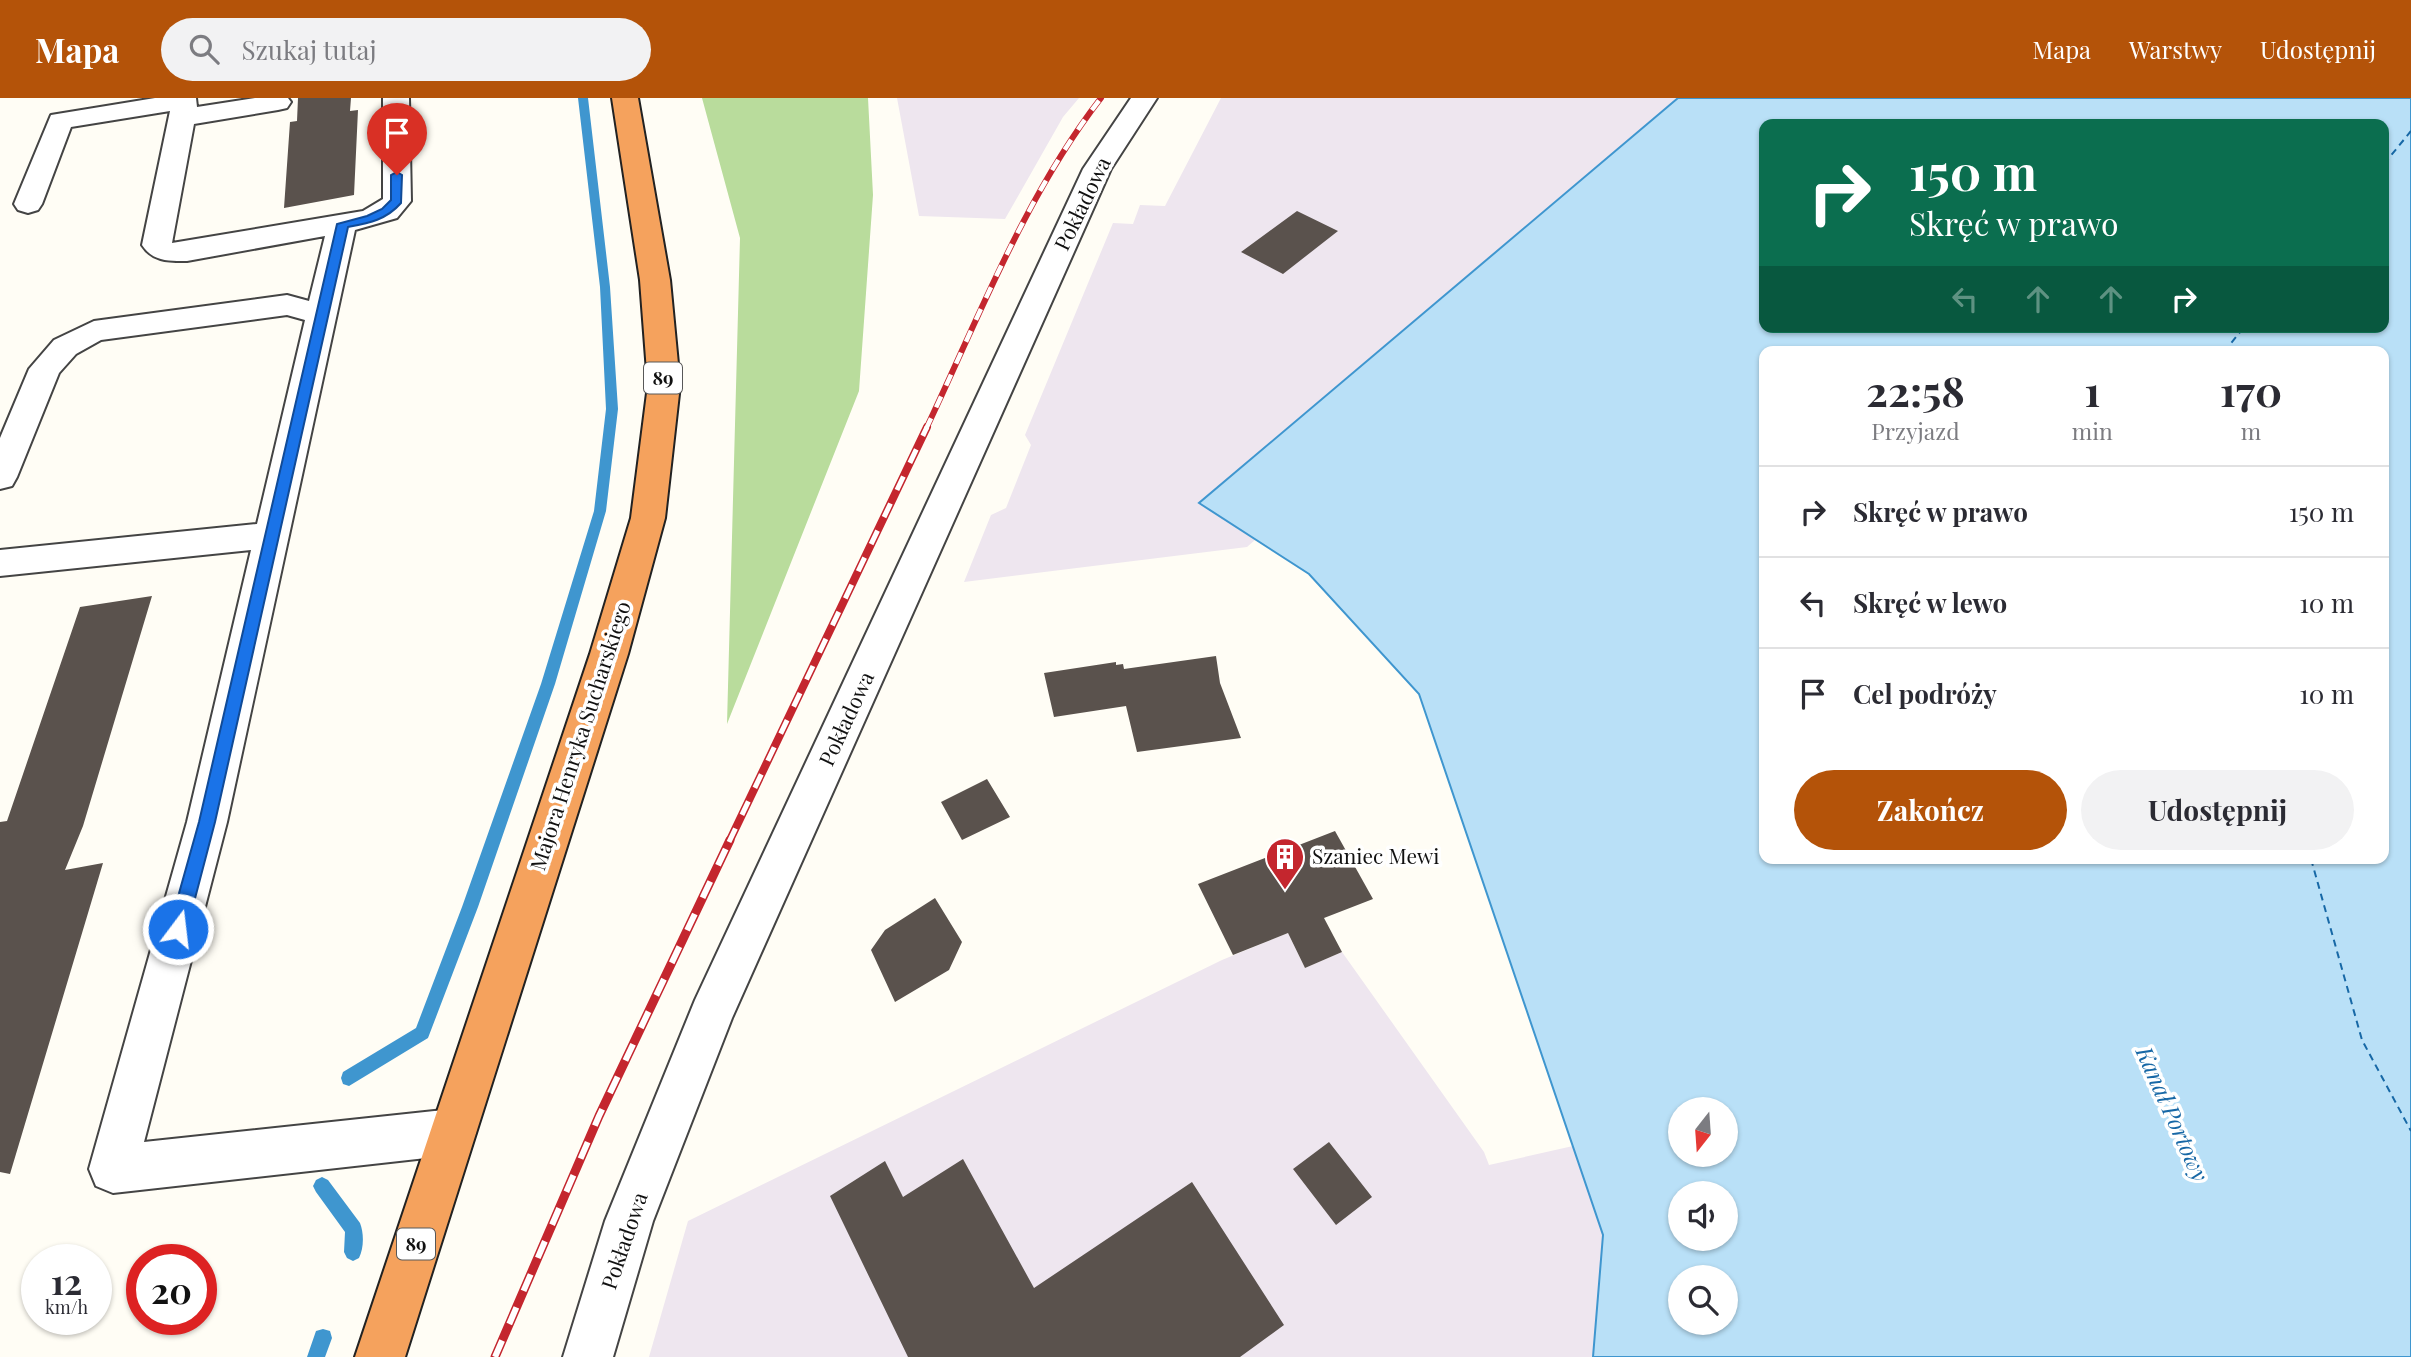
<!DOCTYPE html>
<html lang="pl">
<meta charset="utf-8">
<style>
:root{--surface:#fff;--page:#f2f2f3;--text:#2b2b33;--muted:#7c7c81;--line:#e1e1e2;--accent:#b45309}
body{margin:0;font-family:"Playfair Display",serif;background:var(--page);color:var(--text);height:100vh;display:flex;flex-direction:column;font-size:26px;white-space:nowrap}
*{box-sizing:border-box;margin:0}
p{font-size:23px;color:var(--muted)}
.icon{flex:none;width:38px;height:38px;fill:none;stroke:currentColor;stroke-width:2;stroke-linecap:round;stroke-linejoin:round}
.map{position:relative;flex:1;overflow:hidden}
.drawer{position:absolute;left:1759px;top:248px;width:630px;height:518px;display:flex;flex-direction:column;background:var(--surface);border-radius:14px;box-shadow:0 2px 5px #0004}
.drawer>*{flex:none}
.top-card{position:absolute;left:1759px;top:21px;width:630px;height:214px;border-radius:14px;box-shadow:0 2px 5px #0004;background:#0b6e4f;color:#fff;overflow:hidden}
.needle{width:46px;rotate:197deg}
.tools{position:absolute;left:1668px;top:999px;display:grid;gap:14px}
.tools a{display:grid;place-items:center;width:70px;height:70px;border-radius:50%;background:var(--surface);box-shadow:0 2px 5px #0004;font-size:35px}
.speed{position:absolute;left:21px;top:1146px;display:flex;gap:14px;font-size:35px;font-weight:700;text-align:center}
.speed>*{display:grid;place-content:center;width:91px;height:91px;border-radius:50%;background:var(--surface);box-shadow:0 2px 5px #0004;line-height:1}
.speed small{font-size:18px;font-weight:400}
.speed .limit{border:10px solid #d22;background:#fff;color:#111}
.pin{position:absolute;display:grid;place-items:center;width:60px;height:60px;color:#fff;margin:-72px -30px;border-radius:50% 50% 50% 0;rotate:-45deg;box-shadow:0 0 7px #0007}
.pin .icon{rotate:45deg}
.me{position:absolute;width:77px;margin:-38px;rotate:15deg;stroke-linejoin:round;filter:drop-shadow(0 0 5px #0008)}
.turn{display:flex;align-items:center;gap:24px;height:147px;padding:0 35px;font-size:32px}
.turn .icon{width:91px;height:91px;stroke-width:2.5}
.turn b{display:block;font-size:49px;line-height:60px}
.lanes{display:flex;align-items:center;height:66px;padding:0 35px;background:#0003;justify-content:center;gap:35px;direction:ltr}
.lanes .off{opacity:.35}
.eta{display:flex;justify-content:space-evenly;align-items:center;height:119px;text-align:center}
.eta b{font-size:42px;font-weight:700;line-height:49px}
.button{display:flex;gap:14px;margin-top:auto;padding:14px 35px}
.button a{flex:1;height:80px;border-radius:42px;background:var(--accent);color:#fff;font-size:28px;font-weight:700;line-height:80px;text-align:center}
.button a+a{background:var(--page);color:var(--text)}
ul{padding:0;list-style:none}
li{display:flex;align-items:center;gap:21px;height:91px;padding:0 35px;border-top:2px solid var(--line)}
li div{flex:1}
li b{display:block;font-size:26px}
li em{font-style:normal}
header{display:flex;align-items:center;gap:42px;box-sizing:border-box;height:98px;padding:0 35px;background:var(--accent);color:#fff}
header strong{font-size:33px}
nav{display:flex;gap:38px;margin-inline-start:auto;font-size:24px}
.search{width:490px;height:63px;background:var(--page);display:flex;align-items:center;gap:18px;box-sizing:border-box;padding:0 24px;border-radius:38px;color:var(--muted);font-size:26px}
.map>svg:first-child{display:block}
.industrial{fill:#eee6ef}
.forest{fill:#b9dc9c}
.water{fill:#b9e0f7;stroke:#3f96cf;stroke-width:2;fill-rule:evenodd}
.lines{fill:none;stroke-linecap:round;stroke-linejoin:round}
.stream{fill:#3f96cf;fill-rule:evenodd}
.ferry{stroke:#1768a6;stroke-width:2;stroke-dasharray:7 5;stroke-linecap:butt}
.building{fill:#5a524d}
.minor-casing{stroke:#444;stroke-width:4}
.highway-casing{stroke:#222;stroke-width:4}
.minor{fill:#fff;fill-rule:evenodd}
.highway{fill:#f5a25d;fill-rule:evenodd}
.rail-far2-casing{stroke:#c4262e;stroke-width:6}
.rail-far1-casing{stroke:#c4262e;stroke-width:8}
.rail-casing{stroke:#c4262e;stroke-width:9}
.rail-far2{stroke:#fff;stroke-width:4.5;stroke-dasharray:12;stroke-linecap:butt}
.rail-far1{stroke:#fff;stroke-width:5;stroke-dasharray:15;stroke-linecap:butt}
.rail{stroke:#fff;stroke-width:6;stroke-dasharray:18;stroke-linecap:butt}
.route{fill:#1a73e8;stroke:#114b97;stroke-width:2}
.labels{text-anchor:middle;stroke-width:7;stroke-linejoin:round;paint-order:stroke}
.shield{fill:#fff;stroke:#585858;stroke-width:2}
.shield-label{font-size:19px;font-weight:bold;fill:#111}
.street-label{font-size:21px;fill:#111;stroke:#fff}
.poi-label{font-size:21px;fill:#111;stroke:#fff;text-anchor:start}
.water-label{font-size:23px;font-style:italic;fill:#1768a6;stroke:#fff}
</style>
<header>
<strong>Mapa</strong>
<div class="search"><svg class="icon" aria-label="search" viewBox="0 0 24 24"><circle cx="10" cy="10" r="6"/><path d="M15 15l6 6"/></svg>Szukaj tutaj</div>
<nav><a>Mapa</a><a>Warstwy</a><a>Udostępnij</a></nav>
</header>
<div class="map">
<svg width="2411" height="1259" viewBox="0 0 2411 1259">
<rect width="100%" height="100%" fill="#fffdf5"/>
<!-- industrial -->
<path class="industrial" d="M897 0H1079L1063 19 1005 121 919 118Z
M1221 0H1678L1199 405 1255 442 1247 449 964 484 991 417 1006 410 1031 347 1025 337 1113 125 1133 126 1140 107 1165 108Z
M1288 835 1305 870 1342 854 1484 1054 1489 1067 1573 1048 1603 1137 1593 1259H649L688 1123 1222 862Z"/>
<!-- forest -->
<path class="forest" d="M702 0H868L873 97 859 293 727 626 740 140Z"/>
<!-- water -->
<path class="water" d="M1678 0H2411V1259H1593L1603 1137 1419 596 1309 476 1199 405ZM1764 26H2384V229H1764ZM1764 254H2384V761H1764ZM1680 1012H1726V1057H1680ZM1680 1096H1726V1141H1680ZM1680 1180H1726V1225H1680Z"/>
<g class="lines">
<!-- stream -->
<path class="stream" d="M578 0H588L610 189 618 311 606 413 555 586 478 809 428 940 349 988 343 986 341 980 343 974 416 930 462 809 541 586 594 413 606 311 600 189Z
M322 1079 328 1082 360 1125C364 1135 364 1150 359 1160L353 1163 347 1160 344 1154 345 1134 316 1094 313 1088 316 1082Z
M323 1231 330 1233 332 1240 325 1259H307L316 1233Z"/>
<!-- ferry -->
<path class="ferry" d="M2384 66 2411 33
M2224 254 2244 229
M2311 761 2362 942 2411 1033"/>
</g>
<!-- building -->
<path class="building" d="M298 0H351L350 13 358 12 354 97 284 110 290 24 297 23Z
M1297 113 1338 133 1283 176 1241 154Z
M152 498 83 728 65 772 103 765 10 1076 0 1074V724L7 723 80 509Z
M1216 558 1220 585 1241 640 1137 654 1126 608 1054 619 1044 575 1116 564V567L1123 566 1124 571Z
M987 681 1010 719 962 742 941 704Z
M1335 733 1373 801 1324 820 1342 854 1305 870 1288 835 1233 857 1198 786Z
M935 800 962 844 949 872 895 904 871 852 885 832Z
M1329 1044 1372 1099 1336 1127 1293 1071Z
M963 1061 1034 1190 1192 1084 1284 1227 1240 1259H908L830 1098 885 1063 903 1099Z"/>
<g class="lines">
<defs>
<path id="minor" d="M155 0H196L197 9 255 0H288L291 4 287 10 278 12 194 26 172 145 363 113 383 101V0H409L411 103 397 120 355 132 227 724 144 1044 453 1011 469 1018 476 1034 469 1050 453 1057 113 1095 96 1088 89 1071 187 724 251 452 0 478V452L257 426 305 222 287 217 101 242 76 256 59 275 17 379 12 388 0 391V340L29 271 54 242 94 223 287 197 309 203 325 138 187 163C169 163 153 164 142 147L170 13 71 29 42 106 38 112 28 115 18 112 14 106 51 17Z
M1131 0H1157L1111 71 732 920 653 1123 613 1259H563L605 1123 695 902 1083 71Z"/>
<path id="highway" d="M612 0H638L670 182 680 287 665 420 628 556 405 1259H355L590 556 631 420 648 287 640 182Z"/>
</defs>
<!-- minor casing -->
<use href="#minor" class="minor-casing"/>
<!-- highway casing -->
<use href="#highway" class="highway-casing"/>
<!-- minor -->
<use href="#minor" class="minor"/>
<!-- highway -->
<use href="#highway" class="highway"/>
<defs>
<path id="rail-far2" d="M926 331C979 219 1025 98 1101 0"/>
<path id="rail-far1" d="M729 744 927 329"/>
<path id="rail" d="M495 1259 599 1018 730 742"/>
</defs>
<!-- rail-far2 casing -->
<use href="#rail-far2" class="rail-far2-casing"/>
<!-- rail-far1 casing -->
<use href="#rail-far1" class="rail-far1-casing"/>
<!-- rail casing -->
<use href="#rail" class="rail-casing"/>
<!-- rail-far2 -->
<use href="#rail-far2" class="rail-far2"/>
<!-- rail-far1 -->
<use href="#rail-far1" class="rail-far1"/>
<!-- rail -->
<use href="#rail" class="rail"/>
</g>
<!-- route -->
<path class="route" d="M397 74 402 77 401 105C386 122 369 125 348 129L215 724 187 831 184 837 178 839 172 837 169 831 199 724 337 126 367 118 382 111 391 102V77Z"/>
<!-- icons -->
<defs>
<symbol id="building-pin" viewBox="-11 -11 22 30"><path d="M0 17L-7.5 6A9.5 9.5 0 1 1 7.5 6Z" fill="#c4262e" stroke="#fff"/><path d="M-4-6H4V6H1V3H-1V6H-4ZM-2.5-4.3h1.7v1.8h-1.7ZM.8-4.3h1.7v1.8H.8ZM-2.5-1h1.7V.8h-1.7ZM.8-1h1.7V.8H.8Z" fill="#fff"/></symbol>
</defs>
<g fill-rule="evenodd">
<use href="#building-pin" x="1263" y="737" width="44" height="60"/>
</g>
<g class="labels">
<!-- shield labels -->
<g class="shield">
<rect x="644" y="264.5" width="38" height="31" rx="5"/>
<rect x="397" y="1130.5" width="38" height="31" rx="5"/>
</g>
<g class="shield-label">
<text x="663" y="287">89</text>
<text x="416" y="1153">89</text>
</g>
<!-- street labels -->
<g class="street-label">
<text transform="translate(1083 106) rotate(-64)" y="7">Pokładowa</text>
<text transform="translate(847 621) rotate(-65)" y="7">Pokładowa</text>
<text transform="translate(581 638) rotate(-72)" y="7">Majora Henryka Sucharskiego</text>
<text transform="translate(625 1143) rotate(-71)" y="7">Pokładowa</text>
</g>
<!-- poi labels -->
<g class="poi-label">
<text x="1312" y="766">Szaniec Mewi</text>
</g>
<!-- water labels -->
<g class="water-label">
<text transform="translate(2172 1016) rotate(66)" y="8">Kanał Portowy</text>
</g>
</g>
</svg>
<div class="tools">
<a><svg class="needle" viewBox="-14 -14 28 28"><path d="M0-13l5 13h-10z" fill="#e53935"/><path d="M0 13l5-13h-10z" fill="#7c7c81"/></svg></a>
<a><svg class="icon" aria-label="sound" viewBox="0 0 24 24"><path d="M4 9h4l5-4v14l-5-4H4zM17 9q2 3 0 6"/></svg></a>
<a><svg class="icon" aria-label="search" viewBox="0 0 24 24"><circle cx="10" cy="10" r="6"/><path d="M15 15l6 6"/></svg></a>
</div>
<div class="speed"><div>12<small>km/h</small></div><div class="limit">20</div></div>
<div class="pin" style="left:397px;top:77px;background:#d93025"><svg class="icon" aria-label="arrive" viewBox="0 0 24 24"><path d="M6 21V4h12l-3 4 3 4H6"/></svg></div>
<svg class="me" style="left:178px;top:831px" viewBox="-20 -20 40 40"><circle r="17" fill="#1a73e8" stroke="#fff" stroke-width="3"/><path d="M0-11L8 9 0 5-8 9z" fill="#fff"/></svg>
<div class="top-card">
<div class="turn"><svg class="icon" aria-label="right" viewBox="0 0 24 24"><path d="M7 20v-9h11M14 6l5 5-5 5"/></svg><div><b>150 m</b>Skręć w prawo</div></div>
<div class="lanes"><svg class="icon off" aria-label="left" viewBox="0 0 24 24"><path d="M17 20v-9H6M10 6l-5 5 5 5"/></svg><svg class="icon off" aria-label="ahead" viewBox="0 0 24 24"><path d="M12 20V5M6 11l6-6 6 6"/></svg><svg class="icon off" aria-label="ahead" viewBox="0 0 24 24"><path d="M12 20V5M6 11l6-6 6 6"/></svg><svg class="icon" aria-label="right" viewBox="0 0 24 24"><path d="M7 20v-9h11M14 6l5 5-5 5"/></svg></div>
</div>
<section class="drawer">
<div class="eta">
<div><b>22:58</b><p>Przyjazd</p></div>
<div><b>1</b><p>min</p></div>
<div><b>170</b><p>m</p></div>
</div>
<ul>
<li><svg class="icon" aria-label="right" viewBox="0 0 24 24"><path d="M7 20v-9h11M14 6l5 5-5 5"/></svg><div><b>Skręć w prawo</b></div><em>150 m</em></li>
<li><svg class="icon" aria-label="left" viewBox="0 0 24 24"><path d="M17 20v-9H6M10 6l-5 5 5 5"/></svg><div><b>Skręć w lewo</b></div><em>10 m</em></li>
<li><svg class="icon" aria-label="arrive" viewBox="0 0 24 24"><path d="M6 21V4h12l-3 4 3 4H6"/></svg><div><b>Cel podróży</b></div><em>10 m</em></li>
</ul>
<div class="button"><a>Zakończ</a><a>Udostępnij</a></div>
</section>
</div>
